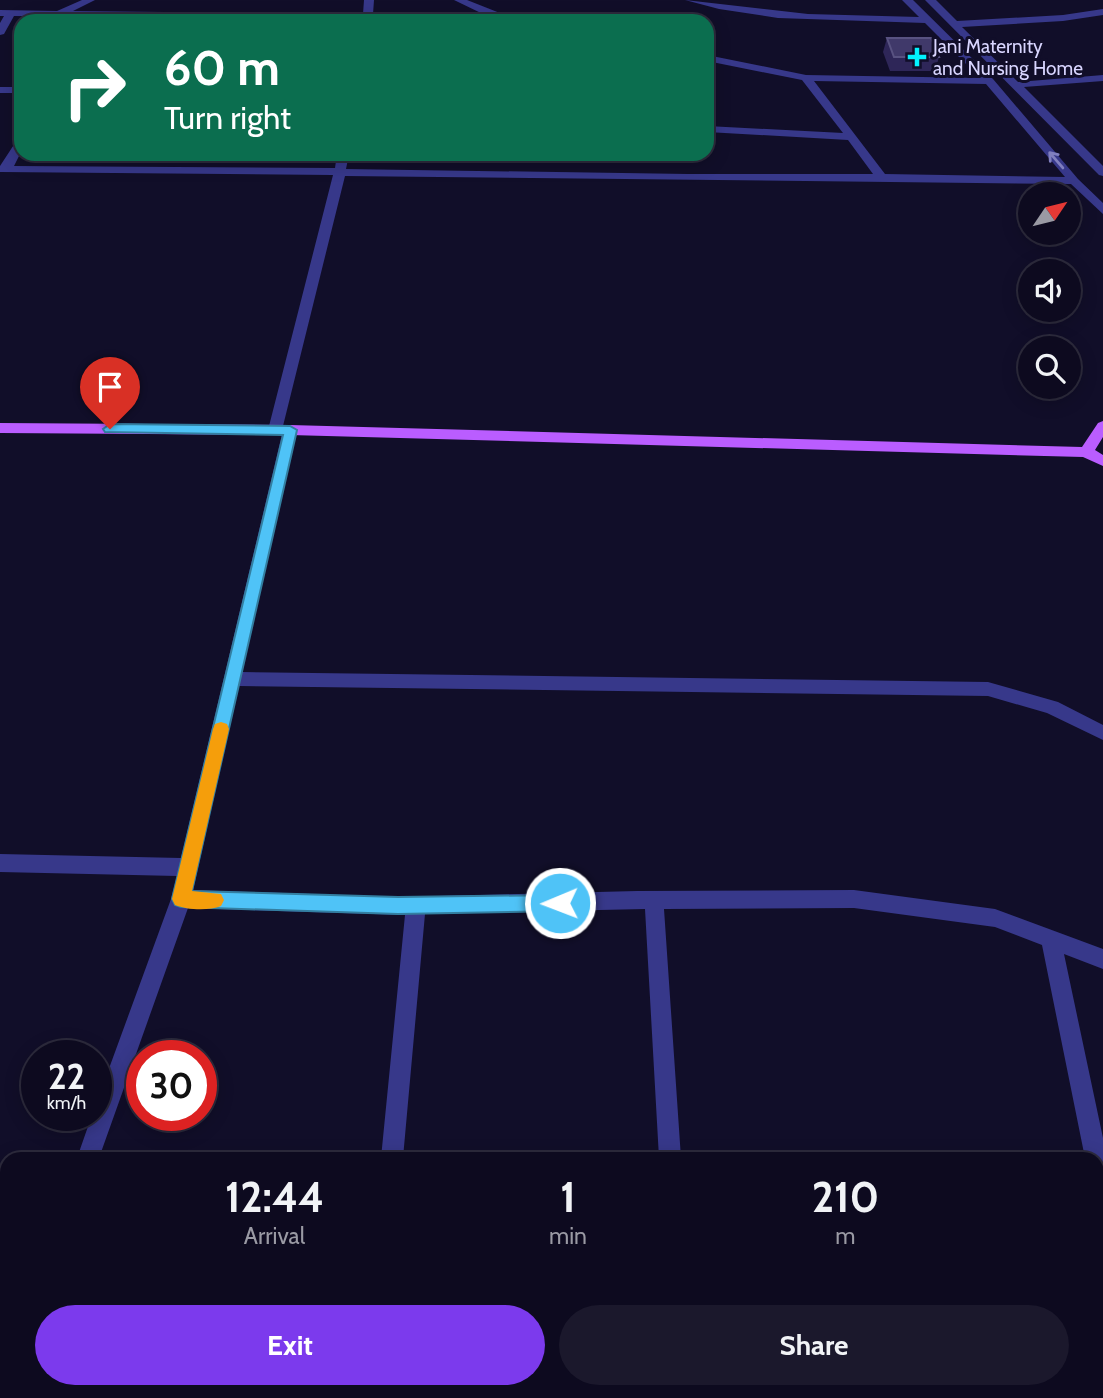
<!DOCTYPE html>
<style>
:root{--surface:#0d0a1f;--page:#1b182c;--text:#f1f3f6;--muted:#9a9aa4;--line:#2d2b3d;--accent:#7c3aed}
body{margin:0;font-family:Cabin,sans-serif;background:var(--page);color:var(--text);height:100vh;display:flex;flex-direction:column;font-size:26px;white-space:nowrap}
*{box-sizing:border-box;margin:0}
p{font-size:23px;color:var(--muted)}
.icon{flex:none;width:38px;height:38px;fill:none;stroke:currentColor;stroke-width:2;stroke-linecap:round;stroke-linejoin:round}
.map{position:relative;flex:1;overflow:hidden}
.sheet{position:absolute;left:0px;top:1152px;width:1104px;height:247px;display:flex;flex-direction:column;background:var(--surface);border-radius:21px 21px 0 0;box-shadow:0 4px 18px #0003,0 0 0 2px var(--line)}
.sheet>*{flex:none}
.banner{position:absolute;left:14px;top:14px;width:700px;height:147px;border-radius:21px;box-shadow:0 4px 18px #0003,0 0 0 2px var(--line);background:#0b6e4f;color:#fff;overflow:hidden}
.needle{width:46px;rotate:55deg}
.tools{position:absolute;left:1018px;top:182px;display:grid;gap:14px}
.tools a{display:grid;place-items:center;width:63px;height:63px;border-radius:50%;background:var(--surface);box-shadow:0 4px 18px #0003,0 0 0 2px var(--line);font-size:35px}
.speed{position:absolute;left:21px;top:1040px;display:flex;gap:14px;font-size:35px;font-weight:700;text-align:center}
.speed>*{display:grid;place-content:center;width:91px;height:91px;border-radius:50%;background:var(--surface);box-shadow:0 4px 18px #0003,0 0 0 2px var(--line);line-height:1}
.speed small{font-size:18px;font-weight:400}
.speed .limit{border:10px solid #d22;background:#fff;color:#111}
.pin{position:absolute;display:grid;place-items:center;width:60px;height:60px;color:#fff;margin:-72px -30px;border-radius:50% 50% 50% 0;rotate:-45deg;box-shadow:0 0 7px #0007}
.pin .icon{rotate:45deg}
.me{position:absolute;width:77px;margin:-38px;rotate:269deg;stroke-linejoin:round;filter:drop-shadow(0 0 5px #0008)}
.turn{display:flex;align-items:center;gap:24px;height:147px;padding:0 35px;font-size:32px}
.turn .icon{width:91px;height:91px;stroke-width:2.5}
.turn b{display:block;font-size:49px;line-height:60px}
.eta{display:flex;justify-content:space-evenly;align-items:center;height:119px;text-align:center}
.eta b{font-size:42px;font-weight:800;line-height:49px}
.primary-button{display:flex;gap:14px;margin-top:auto;padding:14px 35px}
.primary-button a{flex:1;height:80px;border-radius:42px;background:var(--accent);color:#fff;font-size:28px;font-weight:800;line-height:80px;text-align:center}
.primary-button a+a{background:var(--page);color:var(--text)}
.map>svg:first-child{display:block}
.lines{fill:none;stroke-linecap:round;stroke-linejoin:round}
.minor{fill:#37388a;fill-rule:evenodd}
.major{fill:#ba5dff;fill-rule:evenodd}
.wall{fill:#2e2658}
.building{fill:#40396a;stroke:#585281;stroke-width:2}
.oneway{stroke:#807fbf}
.route{fill:#4fc3f7;stroke:#337fa1;stroke-width:2}
.slow{fill:#f59e0b}
.poi-dot{fill:#02f3ff;stroke:#110e29;stroke-width:2.5}
.labels{text-anchor:middle;stroke-width:6;stroke-linejoin:round;paint-order:stroke}
.far-poi-label{font-size:19px;fill:#d9d6ff;stroke:#110e29;text-anchor:start}
</style>
<div class="map">
<svg width="1103" height="1398" viewBox="0 0 1103 1398">
<rect width="100%" height="100%" fill="#110e29"/>
<g class="lines">
<!-- minor -->
<path class="minor" d="M82 0H95L73 11 363 14 364 0H374L373 14 485 15 454 0H467L520 21 14 16 4 34 0 35V23L4 16H0V10L57 11Z
M685 0 808 14 919 17 902 0H913L993 79 1078 179 1103 203V214L1071 184 345 176 282 430 275 435 268 430 333 175 0 172V166L17 140 21 139V152L14 166 335 168 337 154H349L346 169 688 174H873L848 140 707 132V126L843 133 802 80 707 61V55L806 75 980 78 925 23 778 18 719 9ZM814 81 986 84 1065 177 885 174Z
M925 0H936L957 21 1063 15 1103 9V15L1063 21 962 27 1018 82 1103 75V81L1024 87 1103 166V176L1099 175Z
M0 87H21V93H0Z
M290 425 297 430 242 672 988 682 1058 702 1103 725V740L1047 713 988 696 239 686 193 890 398 897 637 891 854 890 995 909 1103 949V969L1064 954 1103 1138V1203L1097 1201V1158H1085L1042 945 995 927 854 908 664 909 681 1158H659L645 909 425 914 403 1158H381L405 915 188 908 99 1158H77L92 1115H96V1104L171 899 177 876 0 872V854L181 858 283 430Z
M7 1265V1289L0 1291V1267Z
M78 1391H104L102 1398H75Z
M128 1391H154L157 1398H130Z
M358 1391H384L383 1398H357Z
M667 1391H693V1398H667Z"/>
<!-- major -->
<path class="major" d="M1103 421V437L1095 450 1103 455V466L1083 457 290 435 0 433V423L290 425 1082 447 1098 423Z"/>
</g>
<!-- wall -->
<path class="wall" d="M887 38 939 57 935 71H890L883 52Z"/>
<!-- building -->
<path class="building" d="M887 38H931L939 57H894Z"/>
<!-- one-way arrows -->
<defs><path id="oneway-shaft" d="M-6 0H5M1.5-3L5.5 0L1.5 3" fill="none" stroke-width="1.6" stroke-linecap="round" stroke-linejoin="round" transform="scale(1.75)"/></defs>
<use class="oneway" href="#oneway-shaft" transform="translate(1056 160) rotate(-131)"/>
<!-- route -->
<path class="route" d="M110 424 290 426 297 430 192 891 398 897 560 895 566 897 569 903 566 909 560 911 398 914 181 907 175 905 172 899 283 435 105 432 103 429Z"/>
<!-- slow -->
<path class="slow" d="M221 722 227 724 229 729 192 891 221 894 224 900 221 906C209 911 187 910 175 905L172 899 213 729 215 724Z"/>
<!-- markers -->
<path class="poi-dot" d="M913.5 46.5h7v7h7v7h-7v7h-7v-7h-7v-7h7z"/>
<g class="labels">
<!-- far-poi labels -->
<g class="far-poi-label">
<text x="933" y="53">Jani Maternity<tspan x="933" dy="22">and Nursing Home</tspan></text>
</g>
</g>
</svg>
<div class="tools">
<a><svg class="needle" viewBox="-14 -14 28 28"><path d="M0-13l5 13h-10z" fill="#e53935"/><path d="M0 13l5-13h-10z" fill="#9a9aa4"/></svg></a>
<a><svg class="icon" aria-label="sound" viewBox="0 0 24 24"><path d="M4 9h4l5-4v14l-5-4H4zM17 9q2 3 0 6"/></svg></a>
<a><svg class="icon" aria-label="search" viewBox="0 0 24 24"><circle cx="10" cy="10" r="6"/><path d="M15 15l6 6"/></svg></a>
</div>
<div class="speed"><div>22<small>km/h</small></div><div class="limit">30</div></div>
<div class="pin" style="left:110px;top:429px;background:#d93025"><svg class="icon" aria-label="arrive" viewBox="0 0 24 24"><path d="M6 21V4h12l-3 4 3 4H6"/></svg></div>
<svg class="me" style="left:560px;top:903px" viewBox="-20 -20 40 40"><circle r="17" fill="#4fc3f7" stroke="#fff" stroke-width="3"/><path d="M0-11L8 9 0 5-8 9z" fill="#fff"/></svg>
<div class="banner">
<div class="turn"><svg class="icon" aria-label="right" viewBox="0 0 24 24"><path d="M7 20v-9h11M14 6l5 5-5 5"/></svg><div><b>60 m</b>Turn right</div></div>
</div>
<section class="sheet">
<div class="eta">
<div><b>12:44</b><p>Arrival</p></div>
<div><b>1</b><p>min</p></div>
<div><b>210</b><p>m</p></div>
</div>
<div class="primary-button"><a>Exit</a><a>Share</a></div>
</section>
</div>
